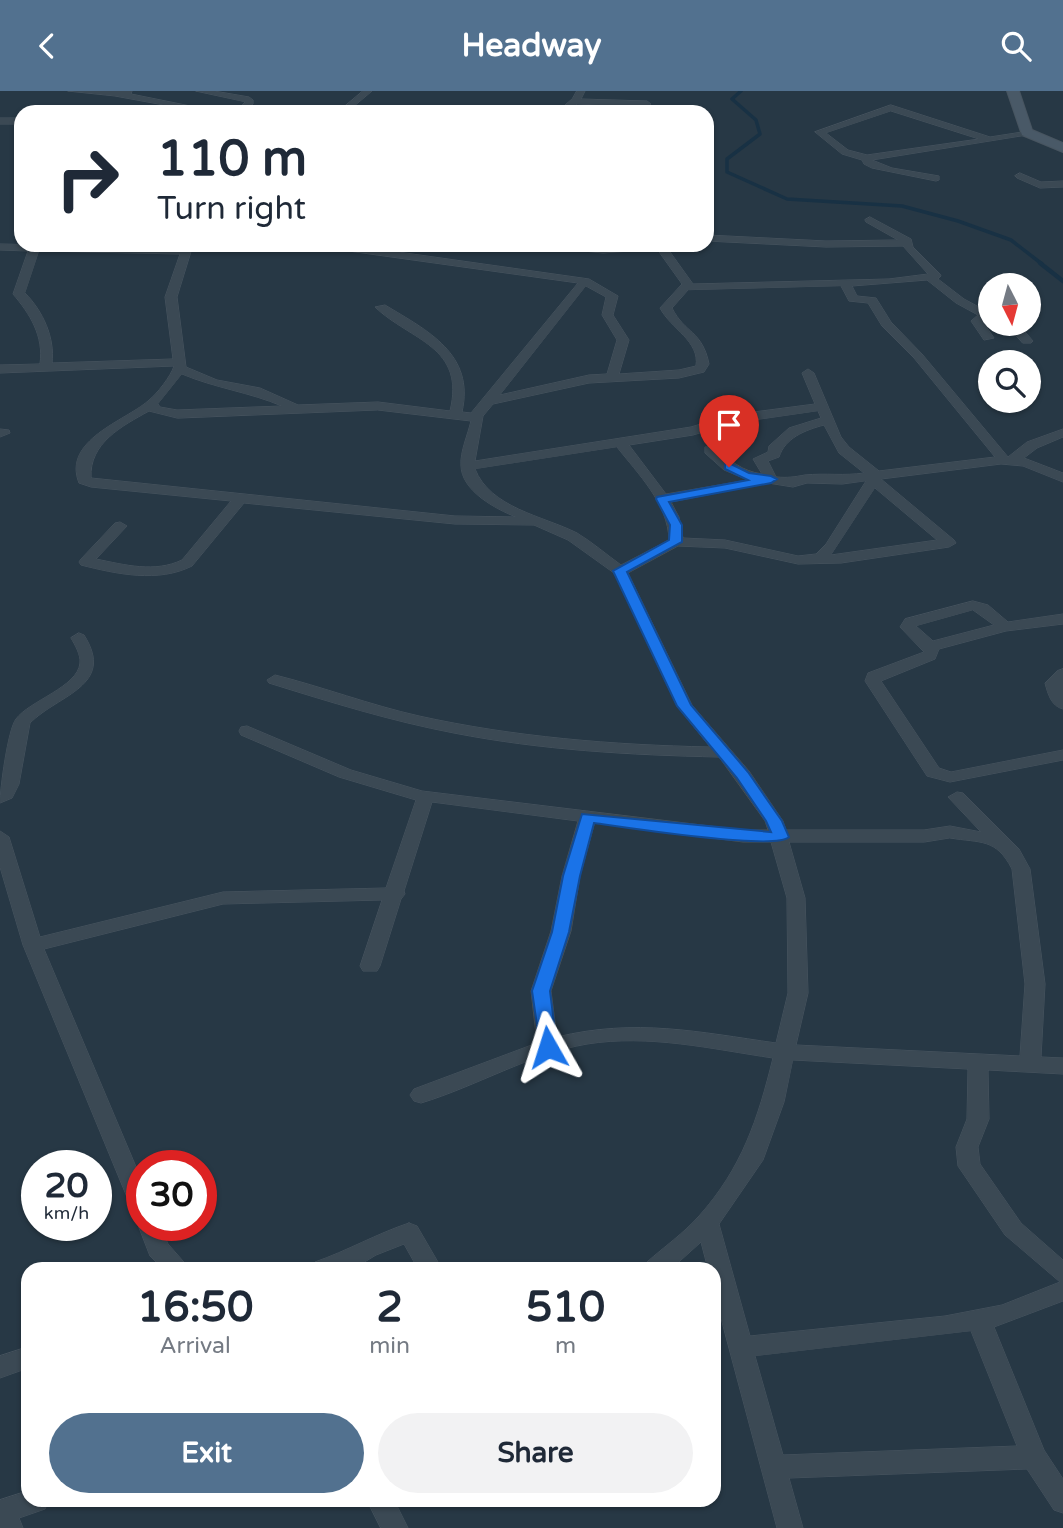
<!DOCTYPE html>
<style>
:root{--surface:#fff;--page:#f2f2f3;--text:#1f2937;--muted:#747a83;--accent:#52718f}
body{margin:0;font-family:"Varela Round",sans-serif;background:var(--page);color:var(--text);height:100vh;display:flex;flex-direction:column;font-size:26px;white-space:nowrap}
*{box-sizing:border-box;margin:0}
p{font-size:23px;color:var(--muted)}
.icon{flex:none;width:38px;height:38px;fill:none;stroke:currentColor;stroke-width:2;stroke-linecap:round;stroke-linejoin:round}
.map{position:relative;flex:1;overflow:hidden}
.drawer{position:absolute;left:21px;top:1171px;width:700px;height:245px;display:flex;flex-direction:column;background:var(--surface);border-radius:21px;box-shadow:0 2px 5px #0004}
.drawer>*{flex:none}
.guide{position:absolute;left:14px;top:14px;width:700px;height:147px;border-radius:21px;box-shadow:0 2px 5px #0004;background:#fff;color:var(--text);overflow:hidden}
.needle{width:46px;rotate:174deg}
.buttons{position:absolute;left:978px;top:182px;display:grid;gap:14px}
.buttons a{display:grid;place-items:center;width:63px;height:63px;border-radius:50%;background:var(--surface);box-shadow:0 2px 5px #0004;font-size:35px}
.speed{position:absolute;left:21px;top:1059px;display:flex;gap:14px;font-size:35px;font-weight:700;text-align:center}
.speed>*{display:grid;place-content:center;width:91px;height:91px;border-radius:50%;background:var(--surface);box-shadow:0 2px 5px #0004;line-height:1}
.speed small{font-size:18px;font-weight:400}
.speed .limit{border:10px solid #d22;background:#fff;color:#111}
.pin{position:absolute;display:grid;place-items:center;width:60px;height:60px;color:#fff;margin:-72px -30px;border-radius:50% 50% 50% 0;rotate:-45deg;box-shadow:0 0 7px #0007}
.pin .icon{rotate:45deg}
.me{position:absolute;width:77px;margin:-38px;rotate:354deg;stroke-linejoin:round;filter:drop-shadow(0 0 5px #0008)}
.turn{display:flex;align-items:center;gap:24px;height:147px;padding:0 28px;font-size:32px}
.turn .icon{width:91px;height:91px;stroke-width:2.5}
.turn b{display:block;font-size:49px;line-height:60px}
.eta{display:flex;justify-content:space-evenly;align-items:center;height:119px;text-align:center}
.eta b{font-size:42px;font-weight:700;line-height:49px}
.cta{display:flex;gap:14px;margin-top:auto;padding:14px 28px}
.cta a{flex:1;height:80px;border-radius:42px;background:var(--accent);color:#fff;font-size:28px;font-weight:700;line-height:80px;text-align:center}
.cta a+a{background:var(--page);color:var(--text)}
header{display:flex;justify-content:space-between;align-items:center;height:91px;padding:0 28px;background:var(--accent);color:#fff;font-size:32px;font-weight:700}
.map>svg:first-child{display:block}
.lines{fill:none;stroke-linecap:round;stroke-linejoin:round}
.stream-far1{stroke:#183144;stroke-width:3.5}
.stream{stroke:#183144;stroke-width:4.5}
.street-casing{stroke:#485560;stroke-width:1}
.secondary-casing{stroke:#485560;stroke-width:2}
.street{fill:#3b4954;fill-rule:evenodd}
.secondary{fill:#495967;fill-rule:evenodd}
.route{fill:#1a73e8;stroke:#114b97;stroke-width:2}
</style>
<header><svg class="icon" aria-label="back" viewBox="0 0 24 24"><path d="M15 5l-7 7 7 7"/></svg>Headway<svg class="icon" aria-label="search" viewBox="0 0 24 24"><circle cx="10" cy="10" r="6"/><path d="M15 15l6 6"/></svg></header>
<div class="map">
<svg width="1063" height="1437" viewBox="0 0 1063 1437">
<rect width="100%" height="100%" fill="#273845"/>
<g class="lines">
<!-- stream-far1 -->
<path class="stream-far1" d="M741 0 732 8 756 29 760 43 727 68V81L787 108 902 115 958 130 1011 149 1042 173"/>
<!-- stream -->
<path class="stream" d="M1040 172 1063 190"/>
<defs>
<path id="street" d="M68 0H132L131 3 220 21H202L115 5Z
M196 0H214L249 6 253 9V13L245 21H236L245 11Z
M363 0H372L347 21H338Z
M577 0H585L581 8 647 10 651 13 647 16 577 13 566 21H557L572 8Z
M891 14 990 46 1029 40 1033 43 872 69 892 77 939 85V89L936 90 872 77 864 73 862 69 842 63 815 41ZM891 20 979 48 867 64 848 59 826 42Z
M0 27H21V33H0Z
M1020 82 1041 91 1063 90V96L1040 97 1017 87 1015 85Z
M870 126 911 148 913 156 940 183 941 185 938 188 964 208 990 222V229L983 231 994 247 984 249 971 230 978 224 956 212 927 189 852 195 857 205 876 207 891 231 922 263 1008 366 1027 351 1063 338V346L1037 357 1024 367 1063 382V391L1023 375 1001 373 881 388 954 449 956 452 949 456 841 472 798 473 725 457 678 455 628 482 692 614 749 680 783 730 786 739H924L950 735 981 741 948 706 957 701 963 702 1019 758 1030 778 1045 893 1041 966 1063 967V983L988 979 989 1028 978 1056 980 1073 1021 1132 1063 1169V1210L994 1236 1044 1359 1063 1388V1422L1054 1419 1027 1378 789 1387 803 1437H777L714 1201V1178H708L701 1151 671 1178H643L647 1171C664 1156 684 1142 699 1125 742 1077 758 1028 773 967 712 958 649 943 587 953 529 963 477 995 421 1012L414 1010 410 1004 414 998 537 952 531 900 551 840 562 785 578 730 432 711 404 800 405 803 401 808 380 875 377 880H363L360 875 382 809 223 813 44 858 142 1090V1126L134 1123 23 854 0 776V740L9 746 40 846 223 801 386 797 416 709 339 686 241 644 239 640 241 636 247 635 351 679 422 700 743 739H768L765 730 719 666C630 664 541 659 454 642 391 630 330 611 269 592L267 589 275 584C323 596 370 614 419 625 514 646 613 654 710 656L677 615 614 482 568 449 534 434 455 433 244 412 192 475C158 492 117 483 81 474L79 471 81 468 115 432 120 431 127 435 96 468C125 474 155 482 182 469L231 410 91 396 79 392C62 349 125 330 148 310 157 303 171 285 174 275L0 282V274L40 273C44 245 30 223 13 203L28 160 0 159V153L182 157 183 154H193L177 206 186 276 217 289 260 297 298 314 378 311 450 320C466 255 411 250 375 216L385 214C428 240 475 263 462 321L471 322 578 192 327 157 322 154H349L589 188 618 205 613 224 629 249 619 283 679 279 696 275C700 250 671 238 660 217L682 193 657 158 603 162 554 157 549 154H665L693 193 889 188 928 183 903 155 826 156 707 150V144L826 150 898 149 866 131 865 129ZM39 160 180 163 165 206 173 268 52 272C55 247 43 220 25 202ZM586 195 606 206 602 224 617 249 607 283 589 284 500 304ZM841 195 849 210 868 212 882 235 914 267 995 366 879 380 849 356 841 346 814 282 808 278 802 282 815 313 731 324 691 336 475 370 483 325 493 313 589 292 679 287 704 281 709 273C702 239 685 243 672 217L688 199ZM182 283C215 297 249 301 282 315L177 319 160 316 158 313ZM378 319 471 330C468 343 460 361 461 374 461 400 496 418 516 426L455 425 91 387C89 352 122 335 149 320L177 327ZM818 320 821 327 789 337 769 355 768 361 753 368 762 383C742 380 730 370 715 356H705V362L724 379 748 389 666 403 629 354 693 344 733 332ZM824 334 839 362 864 382C845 385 825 382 805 384 794 386 788 387 776 386L768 370 779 366C785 347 805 339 824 334ZM617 356C638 383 668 412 669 449L621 474C607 464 592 451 577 442 543 425 490 417 475 378ZM866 390 826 453 816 463 798 465 725 449 683 447 679 426 671 411 768 392 793 396 807 392 842 393ZM875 397 937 449 831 464ZM595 732 743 751H771L787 807 788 902 776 952C698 941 636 927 557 946L551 900 571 840 580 785ZM950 747C981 752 996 747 1012 778L1025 893 1020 965 796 954 808 902 805 807 789 751H924ZM793 969 968 978 967 1028 956 1056 958 1075 1005 1144 1060 1191 1002 1214 945 1225 750 1245 719 1133 763 1069 784 1011ZM971 1240 1017 1355 783 1364 755 1265Z
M1006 233H1018L1033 250 1031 252H1023Z
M0 338 9 339 10 342 0 346Z
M973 510 988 514 1008 531 1063 523V533L1006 540 939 558 935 568 881 590 939 677 951 681 1063 659V669L950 691 927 685 865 590 868 582 924 561 900 536 905 528ZM973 519 994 534 933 550 916 535Z
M79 542 84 544C116 595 59 603 30 632L19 693 12 707 0 712C0 698 8 638 16 628 29 610 78 596 80 572 81 564 75 554 71 547Z
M1063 578V618C1051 615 1048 603 1045 592L1057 580Z
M141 1128 142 1134H160L168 1153 190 1178H163L150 1165 138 1134Z
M409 1132 417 1135 442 1178H418L404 1153 376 1164 353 1178H311L315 1171C347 1160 376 1143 409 1132Z
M28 1256V1277L0 1287V1265Z
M28 1400V1409H49L45 1418 19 1427 23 1437H0V1409Z
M367 1409H394L408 1437H381Z"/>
<path id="secondary" d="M1007 0H1019L1032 39 1063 52V61L1022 44Z"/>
</defs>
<!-- street casing -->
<use href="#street" class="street-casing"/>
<!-- secondary casing -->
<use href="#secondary" class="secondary-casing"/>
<!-- street -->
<use href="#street" class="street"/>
<!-- secondary -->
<use href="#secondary" class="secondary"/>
</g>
<!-- route -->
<path class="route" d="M729 372 749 382 771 385 777 388 771 392 669 411 682 434V451L627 481 691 614 748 681 782 730 789 746C776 760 622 736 594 732L580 785 569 841 550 900 557 956 554 961H541L532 900 552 841 563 785 582 723 771 741 766 730 737 687 677 615 613 480 669 449 670 434 656 408 657 406 748 389 725 378V373Z"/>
</svg>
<div class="buttons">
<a><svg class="needle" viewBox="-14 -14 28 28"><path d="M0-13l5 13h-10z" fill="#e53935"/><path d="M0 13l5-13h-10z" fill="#747a83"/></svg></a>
<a><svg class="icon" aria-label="search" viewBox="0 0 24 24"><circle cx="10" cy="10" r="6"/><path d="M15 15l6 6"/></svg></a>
</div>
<div class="speed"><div>20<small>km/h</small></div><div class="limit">30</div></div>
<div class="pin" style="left:729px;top:376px;background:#d93025"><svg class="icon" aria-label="arrive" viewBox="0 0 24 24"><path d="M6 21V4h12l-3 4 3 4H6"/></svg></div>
<svg class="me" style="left:548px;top:956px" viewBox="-20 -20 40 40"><path d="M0-17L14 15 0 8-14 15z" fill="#1a73e8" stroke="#fff" stroke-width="4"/></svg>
<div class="guide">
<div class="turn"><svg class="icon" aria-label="right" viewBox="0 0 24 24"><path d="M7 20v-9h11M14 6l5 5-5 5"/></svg><div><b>110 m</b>Turn right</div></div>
</div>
<section class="drawer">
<div class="eta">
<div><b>16:50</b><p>Arrival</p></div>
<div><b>2</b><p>min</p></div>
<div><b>510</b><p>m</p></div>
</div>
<div class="cta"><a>Exit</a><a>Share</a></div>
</section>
</div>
